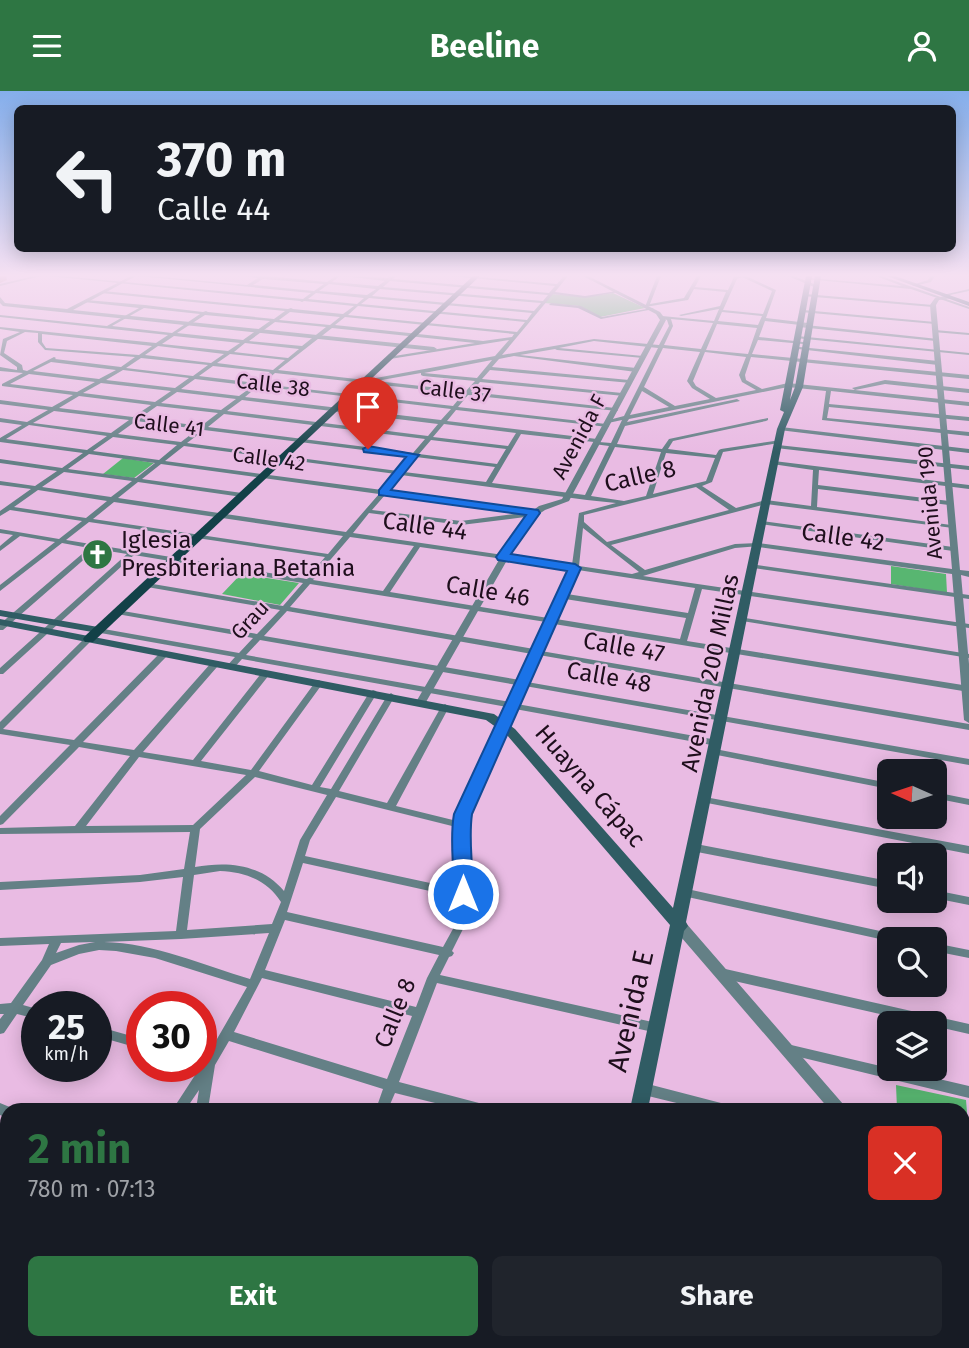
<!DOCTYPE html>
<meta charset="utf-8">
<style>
:root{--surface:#171b24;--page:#20242c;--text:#f1f3f6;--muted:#9ea1a6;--accent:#2e7643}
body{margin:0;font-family:"Fira Sans",sans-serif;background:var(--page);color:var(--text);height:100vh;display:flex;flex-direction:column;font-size:26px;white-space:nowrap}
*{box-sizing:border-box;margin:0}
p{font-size:23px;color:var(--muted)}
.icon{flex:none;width:38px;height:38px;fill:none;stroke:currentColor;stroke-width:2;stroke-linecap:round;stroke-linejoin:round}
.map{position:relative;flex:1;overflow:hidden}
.drawer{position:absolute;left:0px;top:1012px;width:970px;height:247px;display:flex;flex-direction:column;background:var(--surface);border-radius:21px 21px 0 0;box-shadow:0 4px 18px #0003}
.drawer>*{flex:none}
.banner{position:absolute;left:14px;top:14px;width:942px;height:147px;border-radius:10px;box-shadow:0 4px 18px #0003;background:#171b24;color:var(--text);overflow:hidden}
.needle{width:46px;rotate:273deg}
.controls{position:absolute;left:877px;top:668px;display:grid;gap:14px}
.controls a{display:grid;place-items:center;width:70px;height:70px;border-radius:10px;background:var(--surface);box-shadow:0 4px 18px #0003;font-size:35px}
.speed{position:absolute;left:21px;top:900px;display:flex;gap:14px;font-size:35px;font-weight:700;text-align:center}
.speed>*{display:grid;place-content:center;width:91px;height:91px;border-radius:50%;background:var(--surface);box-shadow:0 4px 18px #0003;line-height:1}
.speed small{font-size:18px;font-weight:400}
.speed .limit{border:10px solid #d22;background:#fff;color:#111}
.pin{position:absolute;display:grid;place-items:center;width:60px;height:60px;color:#fff;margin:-72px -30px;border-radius:50% 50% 50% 0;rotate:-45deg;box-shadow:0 0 7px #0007}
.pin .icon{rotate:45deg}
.me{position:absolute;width:77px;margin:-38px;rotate:0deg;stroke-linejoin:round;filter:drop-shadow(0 0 5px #0008)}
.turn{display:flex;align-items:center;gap:24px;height:147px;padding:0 28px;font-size:32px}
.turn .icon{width:91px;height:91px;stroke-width:2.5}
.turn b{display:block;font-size:49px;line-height:60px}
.round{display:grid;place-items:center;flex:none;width:74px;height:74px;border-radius:10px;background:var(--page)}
.summary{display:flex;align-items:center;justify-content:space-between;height:119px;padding:0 28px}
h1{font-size:42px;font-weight:700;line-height:52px;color:var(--accent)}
.primary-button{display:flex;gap:14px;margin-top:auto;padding:14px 28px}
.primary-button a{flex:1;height:80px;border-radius:10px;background:var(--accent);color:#fff;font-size:28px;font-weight:700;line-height:80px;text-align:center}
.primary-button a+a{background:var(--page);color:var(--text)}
header{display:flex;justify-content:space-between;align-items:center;height:91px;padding:0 28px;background:var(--accent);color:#fff;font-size:32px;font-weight:700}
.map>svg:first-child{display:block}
.green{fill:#58b671}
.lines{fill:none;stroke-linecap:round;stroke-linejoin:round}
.minor{fill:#648086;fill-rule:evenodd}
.tertiary{fill:#648086;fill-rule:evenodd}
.secondary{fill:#305c64;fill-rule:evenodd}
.primary{fill:#134148;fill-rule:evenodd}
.shaded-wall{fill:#8c635b}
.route{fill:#1a73e8;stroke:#114b97;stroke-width:2}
.labels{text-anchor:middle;stroke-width:5;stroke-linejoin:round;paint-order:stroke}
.far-street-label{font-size:21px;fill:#1e0e1c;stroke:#e9bbe3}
.street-label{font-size:24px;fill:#1e0e1c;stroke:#e9bbe3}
.poi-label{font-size:24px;fill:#1e0e1c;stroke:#e9bbe3;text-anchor:start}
.near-street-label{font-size:28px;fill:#1e0e1c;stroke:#e9bbe3}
</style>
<header><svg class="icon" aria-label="menu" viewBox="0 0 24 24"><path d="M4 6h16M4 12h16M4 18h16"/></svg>Beeline<svg class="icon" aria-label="person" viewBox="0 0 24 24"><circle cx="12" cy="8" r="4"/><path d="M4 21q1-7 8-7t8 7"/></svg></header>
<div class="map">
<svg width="969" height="1257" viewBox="0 0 969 1257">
<rect width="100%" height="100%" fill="#e9bbe3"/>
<!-- green -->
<path class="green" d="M613 202 645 217 600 226 579 215 544 212 552 203 586 206Z
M123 367 154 372 134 387 103 383Z
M891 475 946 483 947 502 891 493Z
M241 483 299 492 280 514 222 503Z
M896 994 966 1009 969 1046 963 1044 962 1018H897Z"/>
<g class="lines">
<!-- minor -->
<path class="minor" d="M35 185H41L0 195V193Z
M48 185H61L303 208 311 202 138 185H151L247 194 258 187 245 185H266L327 191 336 185H340L332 191 378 195 385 190 344 185 388 187 392 185H396L393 188 549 202 555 195 452 185H466L557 193 564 185H568L555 201 585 205 617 200 619 201 585 207 553 203 502 264 594 248 659 254 669 235 667 229 662 227V225L714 230 719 218 681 225 679 224 720 215 726 201 694 198 688 209 645 216 657 185H661L650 213 684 207 697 185H701L695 196 728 199 734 186 746 185 776 199 766 227 808 232 806 234 938 248V250H936L799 236 797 235 800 234 765 230 759 246 803 251 805 252 803 253 758 249 752 263 969 284V288L751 266 745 284 746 289 762 298 788 292 969 311V315L831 300 829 313 969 326V330L829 316 827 327 969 341V345L822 329 826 300 788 296 629 328 627 331 737 308 740 310 625 335 617 353 662 358 669 348 768 327V329L766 330 673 350 668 358 716 364 719 359 721 358 781 349V351L779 352 723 361 712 391 702 395 736 417 766 409 811 415 813 379 772 373 771 372 774 370 969 394V398L819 379 818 394 949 410 952 412 949 414 818 398 817 416 951 434 954 436 953 437 766 413 611 454 645 479 735 453 758 452 760 453V455L735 457 643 485 969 533V537L702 498 687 550 969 595V601L554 533 541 560 969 633V639L539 564 527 591 969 668V674L525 595 517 613 717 649 721 652 717 655 515 618 468 723 464 749 470 779 468 803 464 836 452 860 454 862 452 865 449 866 440 884 657 932 661 933 663 937 661 941 657 942 437 892 399 991 479 1012 484 1014 485 1018H459L395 1002 388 1018H376L383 998 229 950 215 974 208 1018H196L199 999 186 1018H173L201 975H199H201V965L206 967 247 896 155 867 116 860 99 859 79 863 51 874 23 914 37 918V928L17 923 4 942 0 943V928L4 923H0V913L11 912 42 869 49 853 0 855V847L176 840 183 786 140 791 0 799V791L140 784 184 778 190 741 0 743V737L75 735 130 665 79 656 3 733 0 734V725L70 654 0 643V631L86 546H92L93 548 3 638 74 649 160 562H166L167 564 166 566 83 651 134 659 211 572H214L218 574 217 576 143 661 193 669 263 580H266L270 582 269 584 201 670 251 679 316 590 319 589 323 592 259 680 312 694 369 602 373 599 376 600 377 602 320 696 331 698 387 605 391 602 395 605 339 700 387 712 441 616 445 613 449 616 396 715 457 730 458 723 507 616 242 568 233 578H230L226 576 235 566 95 541 94 539 98 537 239 562 253 547 117 523 113 521 117 519 257 543 280 519 147 496 143 494 147 492 283 515 303 492 134 464 3 583H0V577L127 463 96 458 3 539H0V533L89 457 62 452 0 500V494L55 451 20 445 0 460V455L13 444 0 442V438L59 448 82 430 10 419 0 425V420L31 398 0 394V390L35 395 57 380 0 372V368L62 377 83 362 0 351V347L22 334 0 331V327L27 331 48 319 0 313V309L52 316 73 304 2 295V293L23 282 0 280V276L17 279V276L0 264 3 248 20 241 0 238V236L156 252 168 244 0 226V224L107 235 139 217 84 211 86 209 145 214 203 221 206 220 208 221 274 228 285 220 101 202 103 200 288 218 291 217 293 218 343 223 354 215 304 210 302 211 300 210ZM742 186 772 200 763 223 723 219 737 188ZM263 188 324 193 314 200 253 194ZM390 190 548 204 543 210 383 196ZM329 193 376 198 367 204 319 200ZM380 198 541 212 534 220 372 205ZM316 202 364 207 357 213 308 208ZM369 207 532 222 527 229 361 213ZM358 215 525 231 517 241 348 224ZM144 217 200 223 172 242 112 235ZM290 221 340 226 330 234 279 229ZM722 221 762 225 758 234 718 230ZM205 224 270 230 243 249 177 242ZM345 226 514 243 512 246 483 250 335 234ZM671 228 713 232 701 258 664 254 673 235ZM275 231 326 236 302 255 249 250ZM717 233 757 237 748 263 706 259ZM332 237 475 252 388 266V267L390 268 509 249 495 265 365 289 278 279ZM25 241 38 242V251L45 259 135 266 121 276 55 268 56 267 54 266 27 280 23 279 22 274 4 262 7 250ZM42 243 152 255 139 264 46 257 42 251ZM174 245 240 252 228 260 162 253ZM594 250 658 257 624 325 605 330 608 332 622 329 611 352 599 351 597 348 447 330 456 319 608 336 609 335 606 333 458 316 468 304 617 320 618 319 615 317 471 301 480 291 624 305 625 304 622 302 482 288 490 279 631 292V290L629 289 492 276 499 268 514 265 636 281 639 279 636 277 520 264 555 258 557 259 643 267 645 266 643 265 559 257ZM245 252 299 258 288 267 234 261ZM158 255 224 263 211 272 145 264ZM663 257 700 261 687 290 692 297 710 308 675 315 644 296ZM705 261 746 266 739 284 742 291 756 299 716 307 696 295 693 290ZM230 263 285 269 273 279 217 272ZM141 267 208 274 193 285 126 277ZM492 269 477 287 424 282ZM51 271 116 279 99 288 33 280ZM213 275 270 281 256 292 199 285ZM123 279 189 287 175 297 106 289ZM275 282 463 303 453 315 262 293ZM421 282V284L423 285 475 290 466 300 376 290ZM29 283 95 291 77 301 10 293ZM195 288 253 295 239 305 181 298ZM101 292 171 300 155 311 83 302ZM258 295 451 318 441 329 245 306ZM642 300 669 316 630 324ZM177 301 236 308 221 319 161 312ZM79 305 151 314 133 326 59 317ZM242 309 438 333 428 345 227 320ZM157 315 218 322 201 335 140 327ZM54 320 129 329 111 342 33 332ZM224 323 425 348 413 362 208 336ZM136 330 198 338 181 351 118 343ZM444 333 516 342 508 355 433 346ZM29 334 107 345 87 359 6 348ZM204 339 411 365 398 380 187 352ZM521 343 594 351V353L609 355 585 404 492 392ZM113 346 177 354 159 369 93 360ZM431 349 506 358 497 373 419 363ZM184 355 396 383 382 399 165 370ZM615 356 661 361 646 405 624 410 591 405ZM666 362 715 367 706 390 653 403ZM89 363 155 372 136 387 68 378ZM416 366 495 376 486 391 404 381ZM161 373 379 403 346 441 118 407 138 391 242 406 245 404 242 402 142 388ZM64 381 132 390 111 406 42 396ZM401 384 587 409 616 412 579 422 572 474 353 442 369 422 461 434 525 426 527 425 528 423 534 424 537 422 534 420 388 400ZM696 396 729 419 607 451 584 431V424ZM38 399 107 410 86 427 14 416ZM385 404 522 422 461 430 372 419ZM114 411 343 445 328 463 93 428ZM89 431 325 466 307 488 66 449ZM583 437 639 481 632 483 579 475ZM350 446 414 455 383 500 313 489ZM420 456 571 478 548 527 390 501ZM578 479 695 497 688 522 567 503ZM310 493 546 531 534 558 290 516ZM565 508 686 527 680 548 556 528ZM287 520 532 563 520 589 264 545ZM260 549 517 594 510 611 246 564ZM139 666 246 684 193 734 86 735ZM255 686 327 704 300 749 284 800C261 773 228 770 195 776L200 738ZM336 706 456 736 454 749 460 779 458 798 305 765 310 749ZM303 772 457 806 454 836 443 856 287 821ZM220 780C245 781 267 789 281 811L272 833 187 839 194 784ZM285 829 439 864 427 887 416 916 265 879ZM269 842 250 888C203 874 154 852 104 851L181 848ZM95 851 79 854 56 862 61 852ZM262 887 412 925 387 988 234 941Z
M876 185H881L969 216V218L911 198 806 188 808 187 902 195Z
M931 185H935L931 191 914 195 912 194 928 189Z
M969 198V200L945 205 943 204Z
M805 203 933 214 935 215 933 216 803 205Z
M551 212 581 215 602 226 652 217 654 218 601 228 578 217 549 214Z
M803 219 935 231 937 232 935 233 801 221Z
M935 239 969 242V244L933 241V240Z
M797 245 969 262V264L795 247V246Z
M800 256 938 270 941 272 938 274 798 258V256Z
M885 289 969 298V302L885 293 855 299 852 297Z
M781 336 969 358V362L779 339 778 338Z
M778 354 969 375V379L776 357 775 356Z
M762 430 953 456 956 458 953 460 760 433 759 432Z
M750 473 969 504V508L753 477H750Z
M739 526 969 563V567L742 530H739L738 528Z
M715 658 889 692V698L712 663 710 661Z
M934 701 969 708V714L934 707Z
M705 706 969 755V763L702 711 700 709 702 707Z
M696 753 889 790V798L692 760 691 757 692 754Z
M687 798 903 845 907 846 908 849H889V850L683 805 682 802 683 799Z
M934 799 969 806V814L934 807Z
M934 852 969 859V867L934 860Z
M721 877 969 933V943L934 935V933H924L721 887 717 885 715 882 717 879Z
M96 935 142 948V958L96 945Z
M787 953 889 977V978H896L969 995V1007L787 963 783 962 781 958 783 954Z
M644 992 721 1012 726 1014 727 1018H701L644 1004 640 1002 638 998 640 994Z
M0 1012 12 1017V1018H7V1027L0 1024Z
M0 1121 7 1123V1137L0 1135Z
M15 1251H31L28 1257H12Z
M290 1251 287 1257H271L274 1251Z
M496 1251H526L529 1257H500Z
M860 1251H892L895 1257H864Z"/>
<!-- tertiary -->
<path class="tertiary" d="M131 185H136L73 219 434 256 437 258 434 260 3 215 0 212V206L5 212 67 218Z
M583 185H588L660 221 666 229 569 410 545 419 530 429 426 611 425 613H417L416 611 524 426 539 415 562 408 660 229 656 223Z
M788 185H794L819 195 814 196Z
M950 204 952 207 939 209 936 214 960 479 969 480V486L961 484 969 573V632L964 629 952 483 758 456 754 454 758 452 952 478 930 214 935 207Z
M680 830 685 831 843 1013 845 1018H829L675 839 673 835 675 831Z
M962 1152 969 1155V1176L962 1173Z"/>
<!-- secondary -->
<path class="secondary" d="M806 185H812L790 309 795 296 815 185H821L803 296 785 338 686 831 688 835 684 840 648 1018H630L670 834 507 644 486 629 0 534V528L494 623 515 638 673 817 777 338 784 321 780 319Z
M887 185H895L969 211V215Z
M0 519 98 536 103 539 98 542 0 525Z
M576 1251H598L597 1257H575Z"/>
<!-- primary -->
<path class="primary" d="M473 185H480L93 551H85L83 548 85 545Z"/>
</g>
<!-- shaded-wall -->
<path class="shaded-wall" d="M0 185H6L7 189 0 192Z"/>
<!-- sky -->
<linearGradient id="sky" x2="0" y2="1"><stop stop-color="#84aeeb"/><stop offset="0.51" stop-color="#f5e0f2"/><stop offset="1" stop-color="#f5e0f2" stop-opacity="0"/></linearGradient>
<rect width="969" height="361" fill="url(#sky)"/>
<!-- route -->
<path class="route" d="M368 355 419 364 391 399 538 419 540 422 511 463 575 473 581 477 472 723C468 751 474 775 472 803L463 811 453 803C455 776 449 750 454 723L567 480 498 469 496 466 526 424 379 404V399L406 366 364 361 363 358Z"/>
<!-- icons -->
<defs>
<symbol id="church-disc" viewBox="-11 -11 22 22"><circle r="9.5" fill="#2e7643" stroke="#e9bbe3"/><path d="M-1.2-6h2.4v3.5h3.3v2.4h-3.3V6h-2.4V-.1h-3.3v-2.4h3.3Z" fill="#fff"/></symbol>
</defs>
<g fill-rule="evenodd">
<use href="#church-disc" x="80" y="446" width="35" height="35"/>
</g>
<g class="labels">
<!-- far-street labels -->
<g class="far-street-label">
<text transform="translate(273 294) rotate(7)" y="7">Calle 38</text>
<text transform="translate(455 300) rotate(7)" y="7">Calle 37</text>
<text transform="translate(169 334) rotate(7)" y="7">Calle 41</text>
<text transform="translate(579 346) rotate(-62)" y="7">Avenida F</text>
<text transform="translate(269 368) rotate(8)" y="7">Calle 42</text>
<text transform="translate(930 412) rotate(-95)" y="7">Avenida 190</text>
<text transform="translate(250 529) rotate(-47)" y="7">Grau</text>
</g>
<!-- street labels -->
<g class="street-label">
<text transform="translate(640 385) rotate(-13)" y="8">Calle 8</text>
<text transform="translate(425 435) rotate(8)" y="8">Calle 44</text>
<text transform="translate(843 446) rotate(8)" y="8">Calle 42</text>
<text transform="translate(488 500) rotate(10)" y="8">Calle 46</text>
<text transform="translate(624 556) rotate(10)" y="8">Calle 47</text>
<text transform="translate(710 582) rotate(-78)" y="8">Avenida 200 Millas</text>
<text transform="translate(609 586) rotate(10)" y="8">Calle 48</text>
<text transform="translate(590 695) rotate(49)" y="8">Huayna Cápac</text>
<text transform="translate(395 922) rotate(-68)" y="8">Calle 8</text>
</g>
<!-- poi labels -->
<g class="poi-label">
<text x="121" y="457">Iglesia<tspan x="121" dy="28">Presbiteriana Betania</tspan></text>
</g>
<!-- near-street labels -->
<g class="near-street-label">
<text transform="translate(630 920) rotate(-77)" y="10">Avenida E</text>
</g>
</g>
</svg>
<div class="controls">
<a><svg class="needle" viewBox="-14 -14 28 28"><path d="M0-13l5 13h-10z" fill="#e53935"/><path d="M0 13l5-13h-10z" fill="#9ea1a6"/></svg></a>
<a><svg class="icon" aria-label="sound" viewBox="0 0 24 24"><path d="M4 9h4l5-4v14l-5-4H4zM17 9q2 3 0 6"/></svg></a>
<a><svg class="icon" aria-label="search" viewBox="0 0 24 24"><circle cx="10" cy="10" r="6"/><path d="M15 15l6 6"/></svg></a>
<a><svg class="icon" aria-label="layers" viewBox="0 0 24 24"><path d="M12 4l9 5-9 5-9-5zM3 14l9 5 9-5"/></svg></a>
</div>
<div class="speed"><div>25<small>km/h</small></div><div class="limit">30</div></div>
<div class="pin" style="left:368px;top:358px;background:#d93025"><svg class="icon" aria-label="arrive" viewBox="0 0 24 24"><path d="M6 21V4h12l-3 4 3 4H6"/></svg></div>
<svg class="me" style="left:463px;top:803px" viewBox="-20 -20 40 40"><circle r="17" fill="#1a73e8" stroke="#fff" stroke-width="3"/><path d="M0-11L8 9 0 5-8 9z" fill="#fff"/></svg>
<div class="banner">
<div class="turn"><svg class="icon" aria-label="left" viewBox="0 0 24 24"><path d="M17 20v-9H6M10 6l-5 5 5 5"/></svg><div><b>370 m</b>Calle 44</div></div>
</div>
<section class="drawer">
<div class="summary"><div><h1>2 min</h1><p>780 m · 07:13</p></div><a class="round" style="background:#d93025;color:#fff"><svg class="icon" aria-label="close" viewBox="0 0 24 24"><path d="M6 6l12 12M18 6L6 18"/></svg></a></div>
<div class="primary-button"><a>Exit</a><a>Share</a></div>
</section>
</div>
